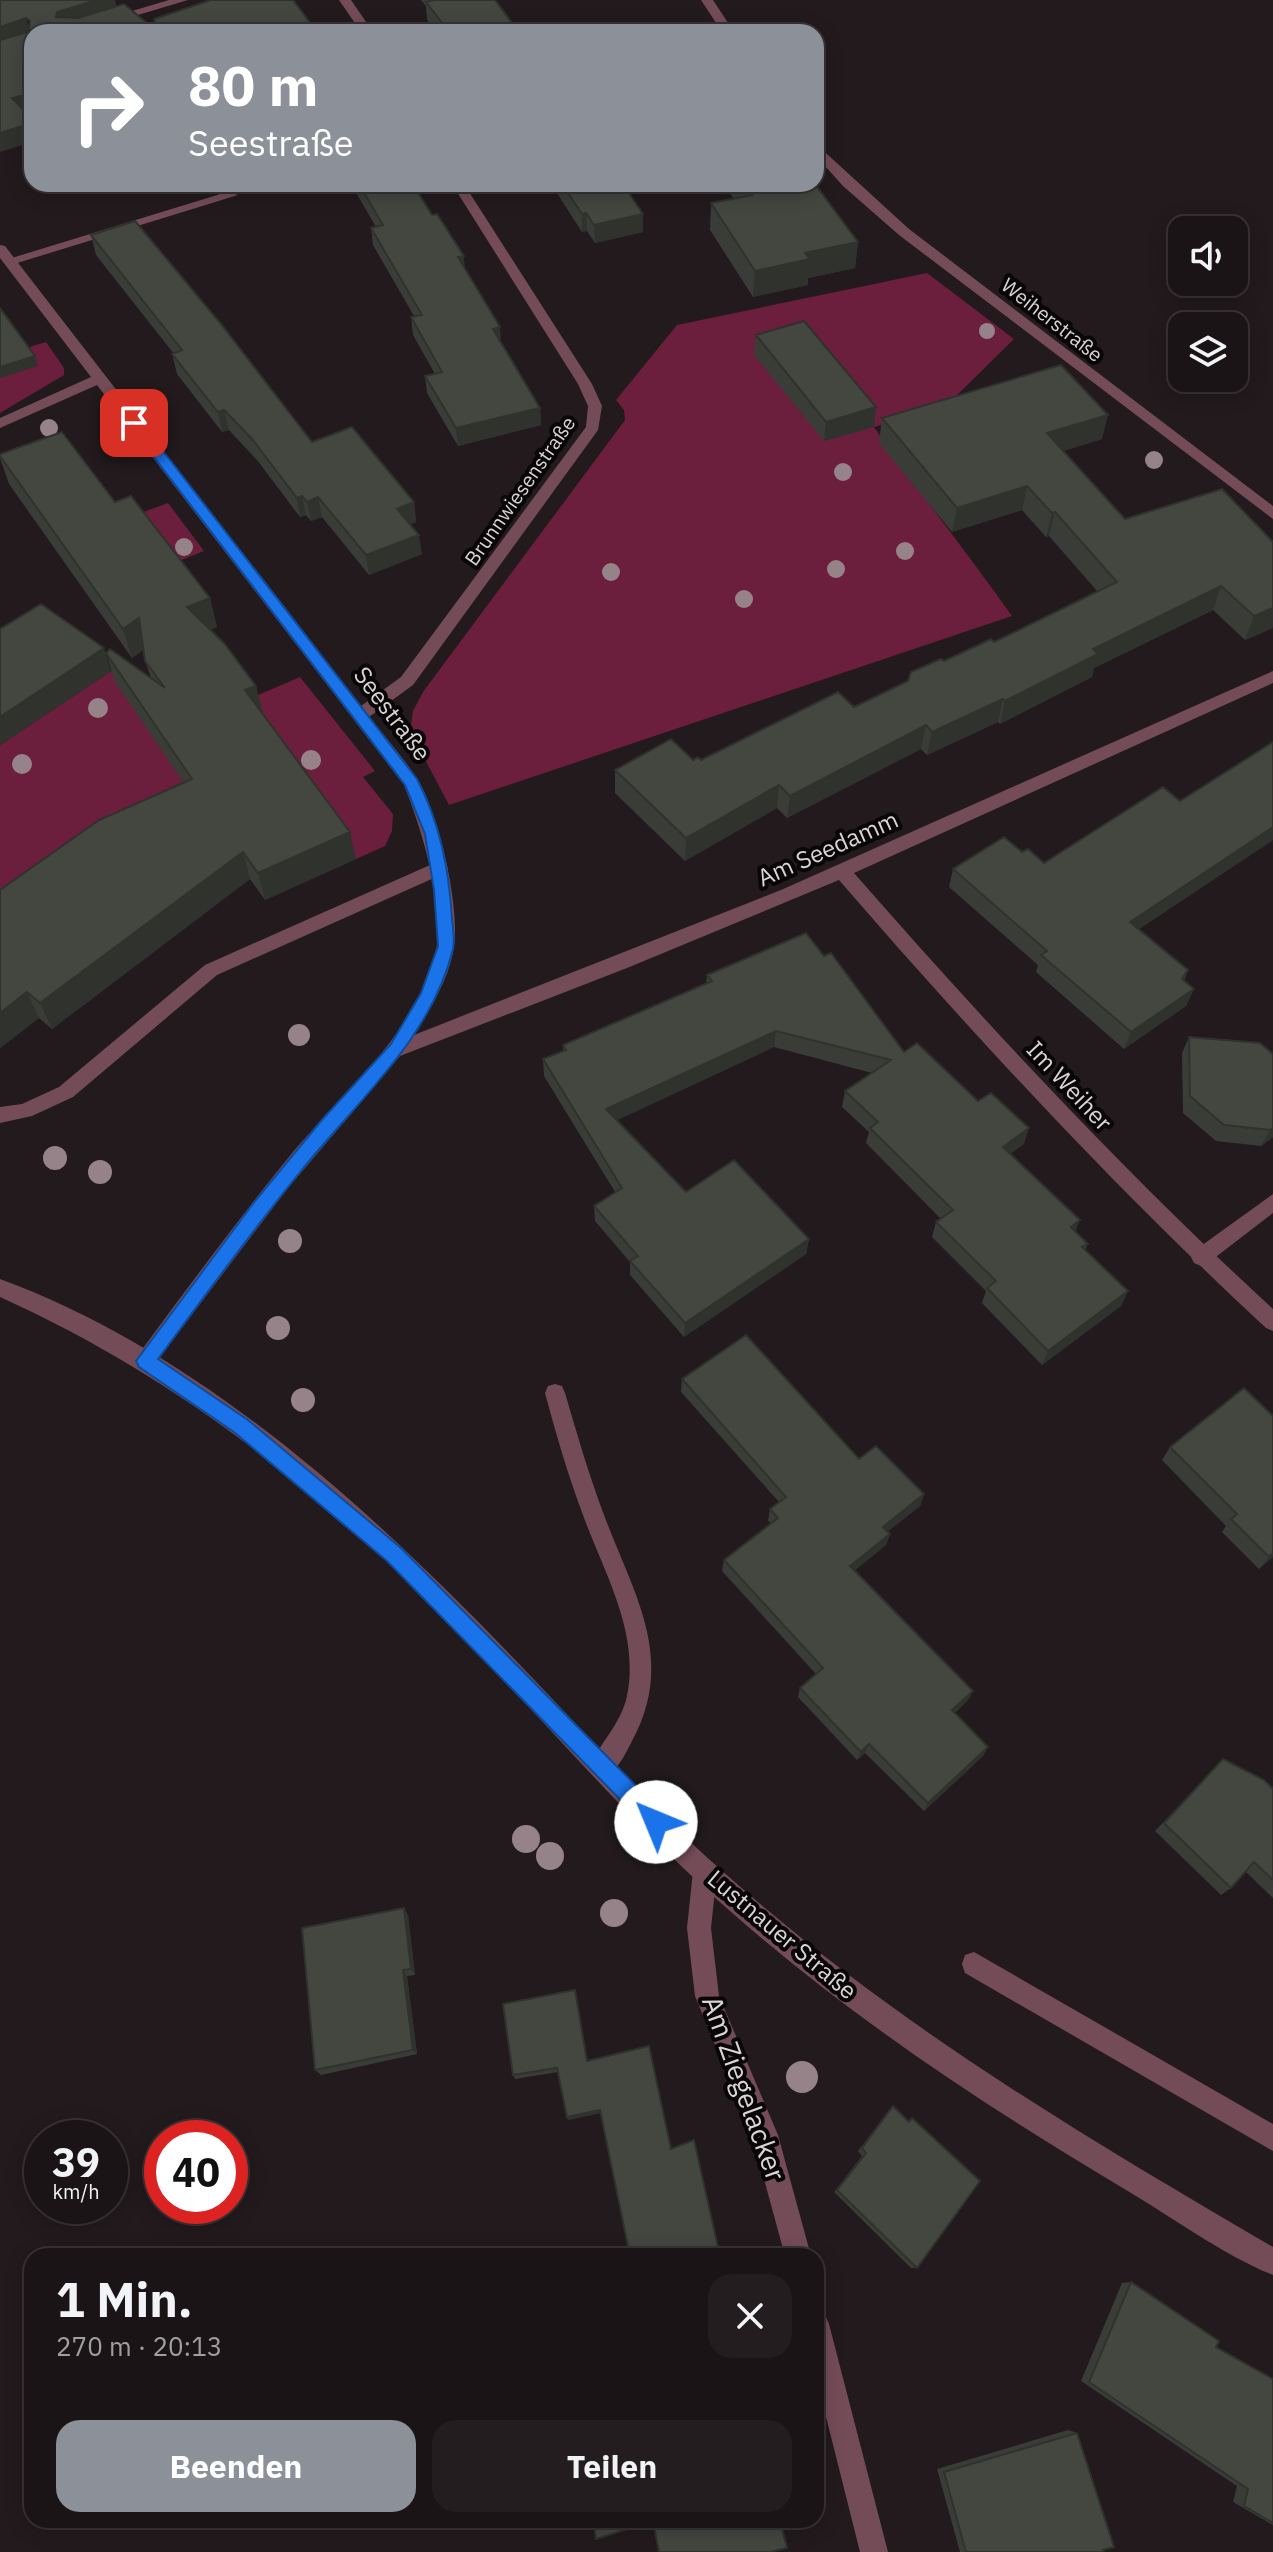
<!DOCTYPE html>
<html lang="de">
<meta charset="utf-8">
<style>
:root{--surface:#1a1416;--page:#231d1f;--text:#f1f3f6;--muted:#9f9ea1;--line:#383335;--accent:#8c9099}
body{margin:0;font-family:"IBM Plex Sans",sans-serif;background:var(--page);color:var(--text);height:100vh;display:flex;flex-direction:column;font-size:30px;white-space:nowrap}
*{box-sizing:border-box;margin:0}
p{font-size:26px;color:var(--muted)}
.icon{flex:none;width:44px;height:44px;fill:none;stroke:currentColor;stroke-width:2;stroke-linecap:round;stroke-linejoin:round}
.map{position:relative;flex:1;overflow:hidden}
.drawer{position:absolute;left:24px;top:2248px;width:800px;height:280px;display:flex;flex-direction:column;background:var(--surface);border-radius:24px;box-shadow:0 4px 20px #0003,0 0 0 2px var(--line)}
.drawer>*{flex:none}
.banner{position:absolute;left:24px;top:24px;width:800px;height:168px;border-radius:24px;box-shadow:0 4px 20px #0003,0 0 0 2px var(--line);background:#8c9099;color:#fff;overflow:hidden}
.fabs{position:absolute;left:1168px;top:216px;display:grid;gap:16px}
.fabs a{display:grid;place-items:center;width:80px;height:80px;border-radius:16px;background:var(--surface);box-shadow:0 4px 20px #0003,0 0 0 2px var(--line);font-size:40px}
.speed{position:absolute;left:24px;top:2120px;display:flex;gap:16px;font-size:40px;font-weight:700;text-align:center}
.speed>*{display:grid;place-content:center;width:104px;height:104px;border-radius:50%;background:var(--surface);box-shadow:0 4px 20px #0003,0 0 0 2px var(--line);line-height:1}
.speed small{font-size:20px;font-weight:400}
.speed .limit{border:12px solid #d22;background:#fff;color:#111}
.pin{position:absolute;display:grid;place-items:center;width:68px;height:68px;color:#fff;margin:-34px;border-radius:16px;box-shadow:0 4px 12px #0006}
.me{position:absolute;width:88px;margin:-44px;rotate:315deg;stroke-linejoin:round;filter:drop-shadow(0 0 6px #0008)}
.turn{display:flex;align-items:center;gap:28px;height:168px;padding:0 32px;font-size:36px}
.turn .icon{width:104px;height:104px;stroke-width:2.5}
.turn b{display:block;font-size:56px;line-height:68px}
.round{display:grid;place-items:center;flex:none;width:84px;height:84px;border-radius:24px;background:var(--page)}
.head{display:flex;align-items:center;justify-content:space-between;height:136px;padding:0 32px}
h1{font-size:48px;font-weight:700;line-height:60px}
.action{display:flex;gap:16px;margin-top:auto;padding:16px 32px}
.action a{flex:1;height:92px;border-radius:24px;background:var(--accent);color:#fff;font-size:32px;font-weight:700;line-height:92px;text-align:center}
.action a+a{background:var(--page);color:var(--text)}
.map>svg:first-child{display:block}
.green{fill:#6b1f3d}
.lines{fill:none;stroke-linecap:round;stroke-linejoin:round}
.service{fill:#744c58;fill-rule:evenodd}
.minor{fill:#744c58;fill-rule:evenodd}
.tertiary{fill:#744c58;fill-rule:evenodd}
.tree{fill:#968389}
.wall{fill:#3a3d37}
.shaded-wall{fill:#2f322d}
.building{fill:#434740;stroke:#2f322d;stroke-width:2}
.route{fill:#1a73e8;stroke:#114b97;stroke-width:2}
.labels{text-anchor:middle;stroke-width:8;stroke-linejoin:round;paint-order:stroke}
.far-street-label{font-size:20px;fill:#dad4d6;stroke:#090607}
.street-label{font-size:24px;fill:#dad4d6;stroke:#090607}
.near-street-label{font-size:28px;fill:#dad4d6;stroke:#090607}
</style>
<div class="map">
<svg width="1273" height="2552" viewBox="0 0 1273 2552">
<rect width="100%" height="100%" fill="#221a1d"/>
<!-- green -->
<path class="green" d="M927 273 1014 339 946 406 874 427C918 492 967 552 1012 616L449 805 410 731 413 711 423 692 625 420 624 410 616 400 677 325Z
M46 342 64 368V375L0 413V378L26 348Z
M168 503 204 551 169 565 116 522Z
M129 662 175 727 211 803 0 925V745L117 667Z
M300 677 375 771 363 777 393 814 392 831 385 846 356 859 305 790 251 698Z"/>
<g class="lines">
<!-- service -->
<path class="service" d="M227 192 238 195 14 264 2 261Z
M439 861 448 868 445 873 217 975 73 1097 32 1116 0 1123V1107L22 1104 59 1087 205 965Z
M1273 1194V1213L1208 1263 1201 1266 1194 1263 1191 1257 1194 1251Z
M555 1384 562 1386 565 1393C577 1434 589 1475 604 1515 633 1593 677 1658 632 1741 625 1755 617 1772 602 1778L594 1774 590 1766C601 1741 621 1724 627 1696 640 1632 604 1573 583 1515 568 1475 556 1434 545 1393L548 1386Z
M974 1952 1273 2124V2151L965 1973 962 1964 965 1955Z"/>
<!-- minor -->
<path class="minor" d="M169 0H188L81 32H62Z
M339 0H351L373 32H361Z
M701 0H713L734 32H722Z
M816 144 909 229 1273 506V519L899 235 843 186 816 156Z
M452 184H464L592 384 602 406 598 430 413 685 369 717C385 737 404 758 418 780 439 815 460 906 454 946 450 977 431 1008 414 1035L781 890 1273 671V683L854 873C987 1025 1124 1172 1273 1309V1331L1266 1328C1114 1187 974 1036 839 880L627 968 400 1056 288 1188 152 1367 145 1370 138 1367 135 1361 138 1355C189 1286 239 1218 293 1152 340 1097 428 1020 437 945 442 896 422 830 404 785L97 385 0 428V418L91 377 0 258V245L5 246 361 706 401 677 586 427 588 406 578 384Z
M705 1859 713 1863 717 1871 711 1928 719 1996 778 2135 811 2256H785L752 2135 695 1996 687 1928 693 1871 697 1863Z
M816 2311 825 2315 829 2324 888 2552H860L816 2377Z"/>
<!-- tertiary -->
<path class="tertiary" d="M0 1279C202 1353 376 1514 522 1667 587 1734 650 1807 720 1869 888 2020 1079 2134 1273 2247V2275C1223 2255 1172 2217 1126 2190 975 2100 827 2002 698 1882 603 1793 520 1693 428 1601 302 1476 162 1370 0 1297Z"/>
</g>
<!-- trees -->
<g class="tree">
<circle cx="987" cy="331" r="8"/>
<circle cx="49" cy="428" r="9"/>
<circle cx="1154" cy="460" r="9"/>
<circle cx="843" cy="472" r="9"/>
<circle cx="184" cy="547" r="9"/>
<circle cx="905" cy="551" r="9"/>
<circle cx="836" cy="569" r="9"/>
<circle cx="611" cy="572" r="9"/>
<circle cx="744" cy="599" r="9"/>
<circle cx="98" cy="708" r="10"/>
<circle cx="311" cy="760" r="10"/>
<circle cx="22" cy="764" r="10"/>
<circle cx="299" cy="1035" r="11"/>
<circle cx="55" cy="1158" r="12"/>
<circle cx="100" cy="1172" r="12"/>
<circle cx="290" cy="1241" r="12"/>
<circle cx="278" cy="1328" r="12"/>
<circle cx="303" cy="1400" r="12"/>
<circle cx="526" cy="1839" r="14"/>
<circle cx="550" cy="1856" r="14"/>
<circle cx="614" cy="1913" r="14"/>
<circle cx="802" cy="2077" r="16"/>
</g>
<!-- wall -->
<path class="wall" d="M421 0H495L519 32H437L427 20 426 6Z
M351 184H413L465 269 501 342 540 408 541 425 458 446 427 393 425 376 435 374 413 335 411 317 414 316 373 245 371 228 376 227Z
M551 184H623L643 232 595 243 587 231 582 232Z
M723 184H805L858 242 855 268 808 278V285L753 297 710 230 711 203 734 199Z
M91 235 312 442 414 502 416 522 410 524 422 554 369 575 322 517 311 521 306 515 300 517 257 460 229 430 222 432 177 374 172 354H174L96 255Z
M756 335 874 427 824 441 754 355Z
M882 418 1102 439 1063 451 1125 519 1222 489 1273 628 1245 640 1213 610 1094 668 1092 677 1000 724 998 722 927 755 921 749 787 818 777 808 685 861 615 793V770L693 760H701L854 707 908 681 944 661 994 642 1098 592 1049 536 1046 537 1022 510 952 532 879 443Z
M0 454 115 502 210 598 217 627 210 630 256 686 263 714 356 859 265 900 250 879 52 1029 39 1018 0 1048V890L184 783 115 682 106 653 151 678 145 661 144 649 132 658 9 484 0 458Z
M1273 742V840L1139 929 1188 970 1184 981 1194 989 1186 1006 1124 1049 1036 972 1038 965 949 887 953 869 1022 852 1044 863 1180 801Z
M824 956 904 1052 1024 1144 1010 1154 1076 1232 1088 1244 1085 1250 1128 1291 1121 1306 1042 1365 982 1303 986 1291 932 1237 936 1222 941 1219 866 1143 869 1132 842 1107 845 1091 872 1073 774 1047 617 1120 686 1192 809 1239 806 1254 684 1337 630 1275V1262L595 1221 594 1206 615 1192 544 1076 543 1059 563 1051V1045L706 984 707 975Z
M1189 1037 1273 1054V1137L1261 1146 1216 1141 1183 1113 1182 1053Z
M682 1379 859 1459 924 1494 920 1506 887 1532 890 1534 886 1545 855 1570 973 1691 968 1700 955 1713 988 1747 983 1756 924 1811 865 1753 857 1760 798 1697 800 1688 816 1674 722 1571 724 1560 771 1523 768 1521 770 1509 779 1502 681 1392Z
M1273 1416V1557L1259 1569 1222 1532 1226 1526 1162 1460 1170 1447Z
M1223 1759 1273 1789V1898L1246 1872 1231 1888 1221 1895 1155 1831Z
M408 1915 415 1975 407 1976 417 2054 321 2075 315 2070Z
M587 2060 671 2149 720 2256 600 2113 568 2120 558 2072 515 2079 513 2075Z
M893 2106 907 2121 912 2118 917 2268H911L834 2192 862 2156 858 2151 889 2110Z
M1131 2282 1216 2347 1273 2379V2525L1233 2502 1237 2486 1081 2381 1122 2283Z
M1068 2430 1077 2433 1104 2552H960L937 2469Z"/>
<!-- shaded-wall -->
<path class="shaded-wall" d="M97 0H115L118 12 61 32 56 17 57 12Z
M26 18 31 35 0 45V27Z
M32 93V111L17 116 12 98Z
M32 123V142L0 152V133Z
M586 213 587 231 582 232V214Z
M643 214V232L595 243 594 225Z
M858 242 855 268 808 278V285L753 297 755 271 805 253Z
M464 256 465 273 458 257Z
M500 327 501 344 493 329Z
M35 356 38 366 0 378V367Z
M876 407 874 427 824 441 826 422Z
M540 408 541 425 458 446 456 428Z
M224 410 229 430 222 432 218 412Z
M1108 415 1102 439 1042 457 1047 433Z
M1027 486 1022 510 952 532 957 508Z
M302 496 306 515 300 517 297 498Z
M318 497 322 517 311 521 307 502Z
M414 502 416 522 400 528 397 509Z
M1055 512 1049 536 1046 537 1052 513Z
M419 535 422 554 369 575 366 555Z
M1221 586 1213 610 1094 668 1092 677 1000 724 1005 701 1093 649Z
M210 598 217 627 194 636 187 607Z
M1273 608V628L1245 640 1254 616Z
M139 618 148 647 132 658 123 629Z
M104 648 111 671 0 745V717Z
M256 686 263 714 245 690Z
M1003 699 998 722 927 755 932 732Z
M926 725 921 749 787 818 790 796Z
M779 785 777 808 685 861 686 838Z
M1273 827V840L1124 939 1130 922Z
M350 832 356 859 265 900 258 873Z
M243 852 250 879 52 1029 40 1003Z
M1194 989 1186 1006 1124 1049 1131 1032Z
M27 992 39 1018 0 1048V1013Z
M776 1031 774 1047 607 1125 606 1109Z
M1029 1128 1024 1144 998 1162 1003 1147Z
M1273 1128V1137L1261 1146 1270 1130Z
M1080 1220 1074 1235 1071 1227Z
M809 1239 806 1254 684 1337 685 1323Z
M1128 1291 1121 1306 1042 1365 1048 1351Z
M924 1494 920 1506 879 1538 883 1527Z
M890 1534 886 1545 847 1577 850 1566Z
M1273 1553V1557L1259 1569 1269 1557Z
M973 1691 968 1700 947 1719 952 1710Z
M869 1744 865 1753 857 1760 861 1752Z
M988 1747 983 1756 924 1811 928 1803Z
M404 1908 408 1915 415 1975 411 1969Z
M403 1970 407 1976 417 2054 413 2050Z
M600 2110V2113L568 2120 567 2117Z"/>
<!-- building -->
<path class="building" d="M0 0H97L57 12 56 17 78 18 124 4 158 32H32V93L12 98 32 119V123L0 133V40L28 32 30 21 26 18 0 27Z
M211 0H293L317 32H158L154 19Z
M434 0H495L519 32H449L426 2Z
M359 184H413L432 215 437 214 464 256 458 257 500 327 493 329 540 408 456 428 425 376 442 372 411 317 422 315 371 228 383 225Z
M562 184H623L643 214 594 225 586 213 582 214Z
M744 184H815L858 242 805 253 810 259 755 271 711 203 752 195Z
M135 221 221 324 312 442 352 427 414 502 397 509 419 535 366 555 318 497 307 502 302 496 297 498 253 440 224 410 218 412 172 354 182 350 91 235Z
M0 308 35 356 0 367Z
M804 321 876 407 826 422 756 335Z
M1061 365 1108 415 1047 433 1125 519 1222 489 1273 542V608L1254 616 1221 586 1093 649 1098 654 1005 701 1003 699 932 732 926 725 790 796 779 785 686 838 615 770 671 739 693 760 698 757 701 760 838 692 854 707 908 681 911 672 941 659 944 661 991 639 994 642 1117 582 1055 512 1052 513 1027 486 957 508 882 418Z
M62 432 115 502 131 496 210 598 187 607 224 643 256 686 245 690 350 832 258 873 243 852 40 1003 27 992 0 1013V890L99 820 192 779 106 653 110 649 165 688 145 661 139 618 123 629 0 456V454Z
M41 604 104 648 0 717V629Z
M1273 742V827L1130 922 1188 970 1182 979 1194 989 1131 1032 1041 955 1047 951 953 869 1004 837 1022 852 1028 849 1044 863 1163 787 1180 801Z
M806 933 824 956 831 953 904 1052 917 1043 978 1101 991 1093 1029 1128 1003 1147 1080 1220 1071 1227 1088 1244 1082 1247 1128 1291 1048 1351 987 1288 996 1281 936 1222 953 1210 870 1128 878 1122 845 1091 891 1060 776 1031 606 1109 686 1192 734 1160 809 1239 685 1323 630 1261 638 1256 594 1206 622 1188 543 1059 566 1050 563 1045 712 981 707 975Z
M1189 1037 1260 1043 1273 1054V1128L1270 1130 1224 1125 1190 1096Z
M746 1335 859 1459 876 1446 924 1494 883 1527 890 1534 850 1566 973 1691 952 1710 988 1747 928 1803 869 1744 861 1752 800 1688 823 1668 724 1560 778 1518 770 1509 786 1497 682 1379Z
M1244 1388 1273 1416V1553L1269 1557 1231 1519 1237 1514 1170 1447Z
M1223 1759 1264 1780 1273 1789V1880L1254 1862 1231 1888 1164 1823Z
M404 1908 411 1969 403 1970 413 2050 315 2070 302 1928Z
M575 1990 587 2061 649 2046 671 2149 694 2140 720 2256H630L600 2110 567 2117 557 2068 513 2075 503 2004Z
M893 2106 909 2122 912 2118 980 2181 917 2268 837 2190 866 2153 862 2148Z
M1131 2282 1219 2341 1216 2347 1273 2379V2523L1244 2506 1248 2489 1089 2382Z
M1077 2433 1114 2547 1103 2550 1104 2552H966L944 2472Z
M593 2520H780L787 2548 770 2552H659L653 2521 596 2539Z"/>
<!-- route -->
<path class="route" d="M134 418 139 420 417 779C440 823 449 869 452 919 453 928 455 939 453 949 431 1039 357 1101 301 1171 251 1232 205 1296 158 1359L248 1420 401 1548 664 1814 667 1822 664 1829 656 1832 649 1829 387 1561 234 1432 139 1367 136 1361 255 1201 321 1121 391 1044 421 993 438 946 434 890 425 834 405 785 130 426 128 423Z"/>
<g class="labels">
<!-- far-street labels -->
<g class="far-street-label">
<text transform="translate(1052 320) rotate(38)" y="7">Weiherstraße</text>
<text transform="translate(520 491) rotate(-55)" y="7">Brunnwiesenstraße</text>
</g>
<!-- street labels -->
<g class="street-label">
<text transform="translate(392 714) rotate(53)" y="8">Seestraße</text>
<text transform="translate(828 849) rotate(-24)" y="8">Am Seedamm</text>
<text transform="translate(1069 1086) rotate(47)" y="8">Im Weiher</text>
<text transform="translate(782 1935) rotate(40)" y="8">Lustnauer Straße</text>
</g>
<!-- near-street labels -->
<g class="near-street-label">
<text transform="translate(744 2088) rotate(70)" y="10">Am Ziegelacker</text>
</g>
</g>
</svg>
<div class="fabs">
<a><svg class="icon" aria-label="sound" viewBox="0 0 24 24"><path d="M4 9h4l5-4v14l-5-4H4zM17 9q2 3 0 6"/></svg></a>
<a><svg class="icon" aria-label="layers" viewBox="0 0 24 24"><path d="M12 4l9 5-9 5-9-5zM3 14l9 5 9-5"/></svg></a>
</div>
<div class="speed"><div>39<small>km/h</small></div><div class="limit">40</div></div>
<div class="pin" style="left:134px;top:423px;background:#d93025"><svg class="icon" aria-label="arrive" viewBox="0 0 24 24"><path d="M6 21V4h12l-3 4 3 4H6"/></svg></div>
<svg class="me" style="left:656px;top:1822px" viewBox="-20 -20 40 40"><circle r="19" fill="#fff"/><path d="M0-13L10 11 0 6-10 11z" fill="#1a73e8"/></svg>
<div class="banner">
<div class="turn"><svg class="icon" aria-label="right" viewBox="0 0 24 24"><path d="M7 20v-9h11M14 6l5 5-5 5"/></svg><div><b>80 m</b>Seestraße</div></div>
</div>
<section class="drawer">
<div class="head"><div><h1>1 Min.</h1><p>270 m · 20:13</p></div><a class="round"><svg class="icon" aria-label="close" viewBox="0 0 24 24"><path d="M6 6l12 12M18 6L6 18"/></svg></a></div>
<div class="action"><a>Beenden</a><a>Teilen</a></div>
</section>
</div>
